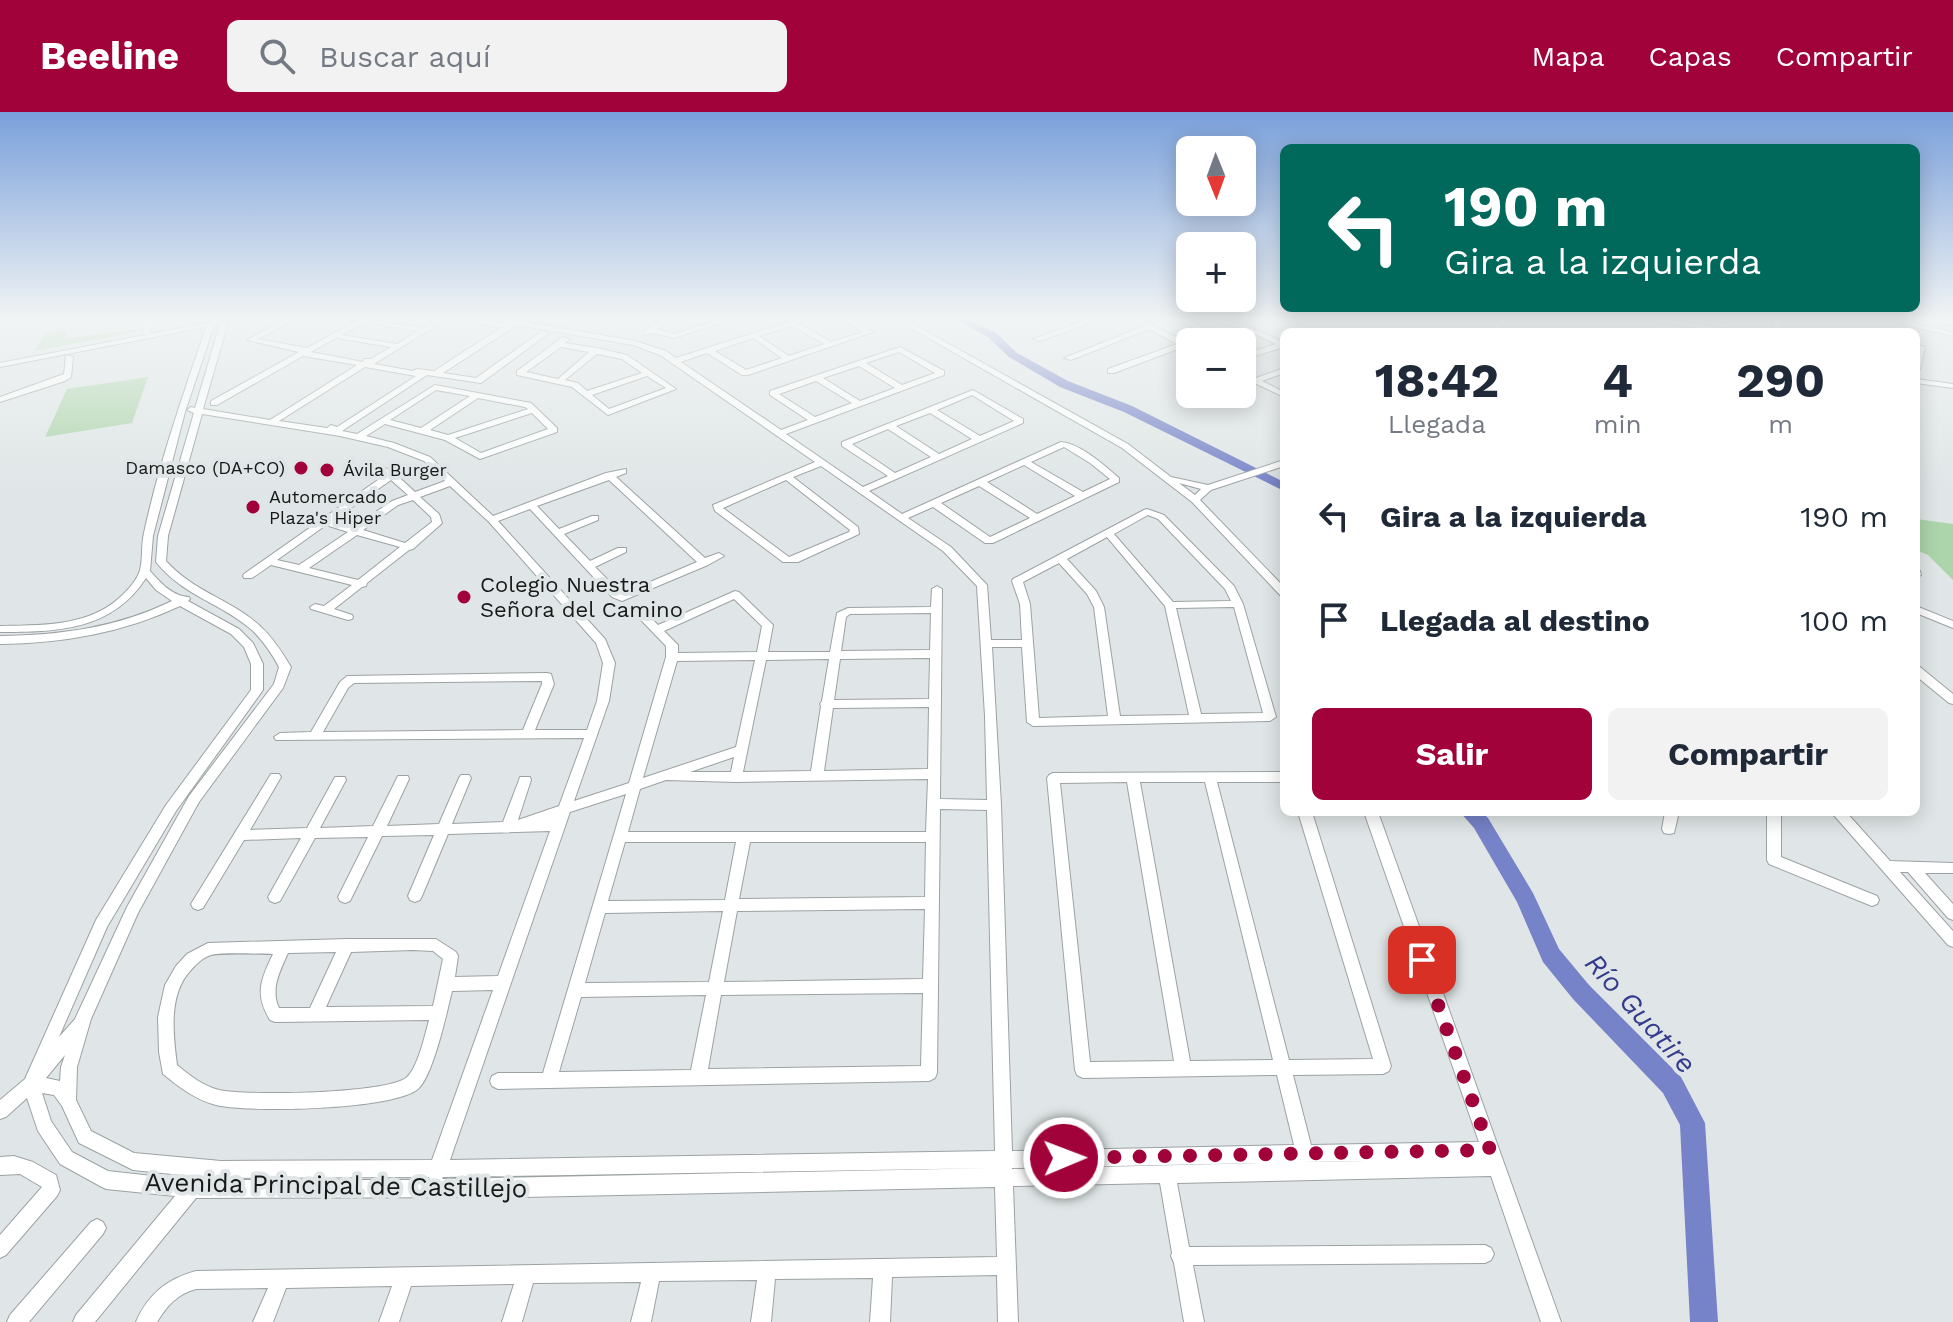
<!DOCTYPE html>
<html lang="es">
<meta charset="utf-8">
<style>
:root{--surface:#fff;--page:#f2f2f3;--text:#1f2937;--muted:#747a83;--accent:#a10239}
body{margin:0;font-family:"Work Sans",sans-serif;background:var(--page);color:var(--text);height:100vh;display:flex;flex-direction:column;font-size:30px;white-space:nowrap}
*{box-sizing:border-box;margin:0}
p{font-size:26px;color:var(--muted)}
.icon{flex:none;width:44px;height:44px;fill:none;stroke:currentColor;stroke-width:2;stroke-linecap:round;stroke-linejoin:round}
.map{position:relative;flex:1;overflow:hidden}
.drawer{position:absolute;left:1280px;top:216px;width:640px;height:488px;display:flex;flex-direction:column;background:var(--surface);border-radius:12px;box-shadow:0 4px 20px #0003}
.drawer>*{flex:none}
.banner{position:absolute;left:1280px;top:32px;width:640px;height:168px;border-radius:12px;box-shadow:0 4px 20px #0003;background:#00695c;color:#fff;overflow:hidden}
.needle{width:52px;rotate:179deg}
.fabs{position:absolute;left:1176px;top:24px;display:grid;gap:16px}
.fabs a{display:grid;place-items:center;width:80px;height:80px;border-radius:12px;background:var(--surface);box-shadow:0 4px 20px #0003;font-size:40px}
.pin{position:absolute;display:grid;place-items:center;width:68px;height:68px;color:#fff;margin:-34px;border-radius:16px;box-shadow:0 4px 12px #0006}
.me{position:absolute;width:88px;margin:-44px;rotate:89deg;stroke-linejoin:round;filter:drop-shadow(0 0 6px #0008)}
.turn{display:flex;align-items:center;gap:28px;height:168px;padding:0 32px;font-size:36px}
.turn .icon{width:104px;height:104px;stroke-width:2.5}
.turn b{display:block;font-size:56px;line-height:68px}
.eta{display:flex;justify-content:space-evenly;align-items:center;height:136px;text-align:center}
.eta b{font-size:48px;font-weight:700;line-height:56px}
.action{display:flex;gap:16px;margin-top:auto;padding:16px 32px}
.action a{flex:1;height:92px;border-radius:12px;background:var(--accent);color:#fff;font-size:32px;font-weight:700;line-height:92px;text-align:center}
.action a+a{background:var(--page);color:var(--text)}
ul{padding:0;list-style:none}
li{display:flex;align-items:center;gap:24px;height:104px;padding:0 32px}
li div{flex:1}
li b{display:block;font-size:30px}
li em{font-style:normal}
header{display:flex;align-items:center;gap:48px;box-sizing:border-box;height:112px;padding:0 40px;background:var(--accent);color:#fff}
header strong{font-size:38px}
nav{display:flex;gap:44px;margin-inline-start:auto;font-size:28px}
.search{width:560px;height:72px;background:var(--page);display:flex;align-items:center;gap:20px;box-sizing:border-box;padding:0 28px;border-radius:12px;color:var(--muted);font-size:30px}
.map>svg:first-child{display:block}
.green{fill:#add5ab}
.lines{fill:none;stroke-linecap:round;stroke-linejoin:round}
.river{fill:#7683c8;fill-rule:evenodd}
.minor-casing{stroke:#9ca2a3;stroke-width:2}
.minor{fill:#fff;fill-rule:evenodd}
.route{stroke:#a10239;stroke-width:14;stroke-dasharray:0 25.2}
.poi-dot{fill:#a10239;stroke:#e0e6e7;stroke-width:3}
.labels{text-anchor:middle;stroke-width:8;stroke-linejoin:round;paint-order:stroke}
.far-poi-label{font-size:18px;fill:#171919;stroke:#e0e6e7;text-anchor:start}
.poi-label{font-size:22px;fill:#171919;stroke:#e0e6e7;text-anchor:start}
.near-street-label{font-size:26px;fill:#171919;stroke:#e0e6e7}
.near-water-label{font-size:28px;font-style:italic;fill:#343b8d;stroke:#e0e6e7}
</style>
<header>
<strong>Beeline</strong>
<div class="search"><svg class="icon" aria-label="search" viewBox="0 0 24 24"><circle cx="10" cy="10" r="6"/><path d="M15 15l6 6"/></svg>Buscar aquí</div>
<nav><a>Mapa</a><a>Capas</a><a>Compartir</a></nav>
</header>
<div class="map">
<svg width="1953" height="1210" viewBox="0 0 1953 1210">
<rect width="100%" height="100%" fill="#e0e6e7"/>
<!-- green -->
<path class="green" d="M137 217 136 220 34 239 46 221 68 218 65 227Z
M148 265 132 311 45 325 67 277Z
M1916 407 1953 412V468L1928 443 1916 438Z"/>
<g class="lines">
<!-- river -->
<path class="river" d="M955 207H968L996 221 1017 241 1068 269 1132 294 1284 370V379L1124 300 1060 275 1009 245 988 225Z
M1460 700H1482L1488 706 1533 781 1559 837 1589 873 1681 965 1705 1011 1718 1210H1690L1680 1013 1663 981 1573 887 1543 850 1517 790 1474 716Z"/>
<defs>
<path id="minor" d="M145 207H153L150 222 208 211 209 207H217L216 209 220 210 221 207H229L203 297 270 308 357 253 303 244 217 293H211V289L299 240 247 228 286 207H295L258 227 307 236 360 207 424 216 438 207H447L374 252 413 259 417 257 434 259 502 215 464 209 460 207H477L508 212 509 211 494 207H510L635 229 666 239 676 246 798 207H809L799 211 831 230 863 220 841 207H850L873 220 748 263H742L707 241 681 250 781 318 808 308 770 283V279L900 235 944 259V263L786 322 863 375 888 364 842 334V330L973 278 1023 307V311L869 379 902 402 1061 330C1080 331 1105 354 1119 366V370L993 431H985L933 395 908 406 951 435 987 473 991 528H1022L1020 492 1012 469 1013 467 1144 398 1147 397 1164 403 1234 474 1243 492 1276 605 1270 609 1033 614 1027 610 1022 535H992L1001 693 1012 1039 1294 1033 1277 963 1083 966 1077 963 1075 958 1047 666 1049 663 1053 661 1284 660V670H1217L1289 948 1373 947 1298 700H1312L1391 954 1389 959 1383 962 1293 963 1311 1033 1479 1030 1364 700H1378L1561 1210H1541L1491 1064 1177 1071 1189 1135 1485 1133 1491 1136 1494 1142 1491 1148 1485 1151 1193 1153 1204 1210H1184L1174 1151 1171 1144 1172 1141 1160 1071 1013 1074 1018 1210H998L997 1163 892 1165 890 1210H870L873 1166 775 1167 771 1210H751L757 1168 659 1169 651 1210H631L641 1170 533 1171 522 1210H502L514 1172 411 1174 399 1210H379L392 1174 286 1176 273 1210H253L268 1176 196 1177C177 1182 167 1194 157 1210H136C148 1182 167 1167 196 1159L997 1145 995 1075 523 1085 196 1086 95 1210H73L76 1203 175 1084 106 1077 100 1074 60 1052 38 1019 27 986 6 1005 0 1007V988L25 967 96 808 166 693 251 578V552L244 535 231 522 180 494C122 521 64 531 0 532V524C61 523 116 516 172 489L156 478 146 466C112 519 56 520 0 520V514C39 513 86 515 118 487 126 480 137 469 140 458 143 447 141 433 144 421 159 351 183 283 206 215L0 255V251L145 223 143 221ZM366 210 369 211 418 219 397 232 342 223ZM220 212 195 296 191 295 187 298 194 301 158 424 156 450C184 485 222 491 253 519 264 530 272 542 279 555L274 572 189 684 127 795 75 907 59 925 107 815 176 699 263 578V552L253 531 239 517 188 489 190 487 189 485C172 484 161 471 150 459L153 424 185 300 214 214ZM517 213 633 233 660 243 815 350 713 393 715 399 783 450H798L859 422 858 415 793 365 821 354 943 439 977 474 985 604 987 688 940 687 942 477 937 474 932 477 931 495 848 496 837 501 830 540H768L773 513 739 480 735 479 658 513 647 502H639L638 504 639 506 666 534V545L629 671 574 689 609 589 615 551 605 527 498 409 530 397 612 485 622 489 708 453 724 444 719 441 705 446 616 365 626 361V357L606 361 493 404 430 345 394 331 366 324 385 312 445 328 480 347 557 320V316L531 291 435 273 357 322 342 319 427 263 481 271 549 221 542 219 476 266 443 261ZM792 214 824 232 789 244 759 224ZM338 225 342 227 391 235 371 247H364L363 250 311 240ZM753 226 782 246 746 258 715 239ZM899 240 935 261 902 273 866 251ZM859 254 895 276 860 289 823 266ZM365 255 416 264 337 315 331 313 327 316 279 309ZM816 269 852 291 815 305 779 282ZM436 278 470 284 421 316 390 308ZM972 283 1014 309 980 324 937 298ZM478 286 525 295 528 297 448 323 430 318ZM532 301 548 317 481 341 455 326ZM930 301 972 327 939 342 896 314ZM202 302 340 324 388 335 424 349 445 369 415 380C402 368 387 352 369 351V355L385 363 244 462 243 464 244 466H252L271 453 352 473 324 494 315 492 310 495 311 497 348 508 352 507 353 505 352 503 334 497 362 475 366 474 367 471 409 438 413 437 440 413 442 411 439 402 420 385 450 374 489 410 596 531 603 551 597 589 587 618H535L554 572 551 562 547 561 347 564 340 570 311 620 280 621 274 625 276 628 584 626 559 694 518 708 531 668 530 665H520L519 668 503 710 452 712 471 666 469 663H461L459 666 439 712 387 714 409 667 408 664H398L373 714 320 716 346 668 345 665H335L307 716 250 718 281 665 279 662H271L191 792 193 796 198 798 203 796 244 728 301 726 268 785 270 789 275 791 280 789 315 726 368 725 338 785 340 789 345 791 350 789 382 724 434 723 408 784 410 788 415 790 420 788 422 784 448 722 550 719 498 864 455 865 458 844 456 840 436 827H347L208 831 187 842 176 854 165 873 158 905 159 940 163 962C179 975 196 988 216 993 249 1001 393 998 418 977 433 964 447 900 452 879L493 878 432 1048 221 1049 134 1041 91 1019 76 988 77 955 91 907 138 801 199 690 283 576 291 555C282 540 273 526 260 514 231 487 195 481 166 449L168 424ZM888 317 931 345 895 361 852 332ZM1064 335 1090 351 1110 367 1083 380 1031 350ZM1024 353 1075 384 1037 402 987 370ZM391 368 408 383 392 389 354 415 332 409ZM609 368 697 450 622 482 595 455 626 440V436H618L590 449 564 422 598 408V404H592L559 417 537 394ZM786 368 850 418 849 420 789 445 723 396ZM979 374 1030 406 990 425 941 391ZM413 388 431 405 432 410 405 431 363 418 398 393ZM1148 403 1158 407 1225 477 1231 489 1173 490 1114 422ZM326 413 348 420 299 453 277 448ZM357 423 400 435 358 468 309 456ZM1107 425 1165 494 1189 603 1120 604 1104 495 1096 479 1067 447ZM1059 451 1087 482 1094 495 1108 604 1039 606 1030 492 1023 470ZM734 487 762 514 757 540 678 541V533L664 519ZM1234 495 1263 601 1201 602 1176 496ZM931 501 930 538 841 539 846 505 850 502ZM930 546 929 587 834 588 840 547ZM829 547 822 589 820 592 821 594 811 659 743 660 766 548ZM755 548 736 635 643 666 677 549ZM542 569V572L523 618 323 620 348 576 354 571ZM929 595 928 657 824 659 833 596ZM734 645 731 660H690ZM928 667 926 720H628L640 677 666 668 736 670ZM1127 670 1174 949 1090 950 1060 671ZM1140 670H1205L1273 948 1190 949ZM626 682 543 961H498L492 964 490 969 492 974 498 977 929 969 935 966 937 961 940 697 987 698 995 1039 450 1048 570 700ZM625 730H736L725 788 608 789ZM750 730H926L925 785 739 787ZM925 797 923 867 724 870 737 799ZM723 799 709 870 585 871 605 801ZM413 838 433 839 443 847 433 894 326 895 351 840ZM336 840 310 896H279C270 877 280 859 288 841ZM273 842C261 867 254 882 270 908L275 910 429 908C425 923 418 955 407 965 390 982 245 984 219 978 203 974 189 963 177 953 173 922 168 882 191 858 196 852 204 845 211 843 224 840 258 842 273 842ZM923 881 921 954 708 957 721 883ZM706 883 691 958 559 960 581 885ZM65 943 61 955 60 969 46 966ZM42 981 54 983 62 994 79 1031 133 1058 191 1064 188 1068 108 1059 72 1040 51 1009ZM1485 1047 1305 1050H1306ZM1305 1050 1012 1057V1056L1304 1050ZM995 1056 442 1067 443 1065ZM429 1065 430 1068H210L212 1066Z
M594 207H617C612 211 599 211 594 207Z
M661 207H670L657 217 674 222 722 207H733L674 226 652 221 644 223V219Z
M895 207H904L1128 332 1171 365 1208 373 1284 348V354L1211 378 1200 388 1284 475V484L1280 483 1192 390 1122 336ZM1179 371 1201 377 1195 383Z
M1009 207H1021L1010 211 1006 209Z
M1089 207H1100L1040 229 1033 227Z
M1131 207H1140L1190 232V235H1183L1114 261H1108V257L1177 232 1149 217 1071 248 1064 246 1144 214Z
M1176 207H1186L1232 230H1222Z
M1205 207C1238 207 1255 218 1284 230V235L1242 248V243L1276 232 1242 216Z
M1504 207H1513L1493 220H1484Z
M1647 207H1665L1736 218 1740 220H1721L1651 209Z
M1776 207H1784L1778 220H1770Z
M1881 207H1895L1953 220V224Z
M1925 207 1953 210V214L1926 209Z
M563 225 570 227 565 231 597 236 627 243 676 277 608 303 572 275 517 263V259ZM561 235 589 240 558 267 526 260ZM597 242 622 247 642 261 587 279 578 271 565 268ZM647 264 666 276 609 297 592 283Z
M1918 233 1925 235 1920 257 1916 259V240Z
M66 243 73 245 71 265 65 269 0 290V285L64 262Z
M1284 256V261L1262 269 1284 280V285L1242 265V260L1256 266Z
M1916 267 1953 272V276L1916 271Z
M1916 458 1920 459 1921 463 1916 466Z
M1916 494 1953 509V516L1916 501Z
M1916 554 1920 555 1953 582V592L1949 591 1916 564Z
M1665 700H1679L1674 721 1669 722 1664 721 1662 717Z
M1767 700H1781V745L1877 784 1879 788 1877 792 1872 794 1867 792 1769 752 1767 748Z
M1831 700H1846L1890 749 1953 751V761H1925L1953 792V808L1948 806 1908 760H1900L1953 819V835L1948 833Z
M14 1044 33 1050 56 1063 60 1078 57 1084 6 1143 0 1146V1123L42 1075 20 1062 0 1063V1045Z
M97 1107 103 1110 106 1116 103 1122 29 1210H7L10 1203 91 1110Z"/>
</defs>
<!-- minor casing -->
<use href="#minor" class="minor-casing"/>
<!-- minor -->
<use href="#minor" class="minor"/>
</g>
<!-- sky -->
<linearGradient id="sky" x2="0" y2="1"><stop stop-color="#7aa0db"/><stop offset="0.55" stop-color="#f1f4f4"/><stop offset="1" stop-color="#f1f4f4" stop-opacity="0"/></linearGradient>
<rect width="1953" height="376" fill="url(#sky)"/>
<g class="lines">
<!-- route -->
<path class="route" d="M1064 1046 1490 1038 1422 848"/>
</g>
<!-- markers -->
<g class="poi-dot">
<circle cx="301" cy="356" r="8"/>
<circle cx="327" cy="358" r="8"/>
<circle cx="253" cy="395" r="8"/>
<circle cx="464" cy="485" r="8"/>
</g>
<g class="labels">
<!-- far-poi labels -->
<g class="far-poi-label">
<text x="285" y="362" text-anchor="end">Damasco (DA+CO)</text>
<text x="343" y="364">Ávila Burger</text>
<text x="269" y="391">Automercado<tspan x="269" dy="21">Plaza's Hiper</tspan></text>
</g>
<!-- poi labels -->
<g class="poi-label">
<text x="480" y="480">Colegio Nuestra<tspan x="480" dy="25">Señora del Camino</tspan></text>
</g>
<!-- near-street labels -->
<g class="near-street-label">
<text transform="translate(336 1073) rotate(1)" y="9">Avenida Principal de Castillejo</text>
</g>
<!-- near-water labels -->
<g class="near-water-label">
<text transform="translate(1641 901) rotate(48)" y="10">Río Guatire</text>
</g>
</g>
</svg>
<div class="fabs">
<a><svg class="needle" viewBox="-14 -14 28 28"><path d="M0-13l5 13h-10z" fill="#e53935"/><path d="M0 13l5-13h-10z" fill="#747a83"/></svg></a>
<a>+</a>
<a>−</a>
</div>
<div class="pin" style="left:1422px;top:848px;background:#d93025"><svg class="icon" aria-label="arrive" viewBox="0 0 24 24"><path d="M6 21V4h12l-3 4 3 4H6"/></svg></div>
<svg class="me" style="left:1064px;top:1046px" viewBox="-20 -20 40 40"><circle r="17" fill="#a10239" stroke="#fff" stroke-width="3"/><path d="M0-11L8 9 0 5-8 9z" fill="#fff"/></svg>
<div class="banner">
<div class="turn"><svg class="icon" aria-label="left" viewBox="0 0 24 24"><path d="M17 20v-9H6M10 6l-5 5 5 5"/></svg><div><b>190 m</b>Gira a la izquierda</div></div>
</div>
<section class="drawer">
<div class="eta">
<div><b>18:42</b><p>Llegada</p></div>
<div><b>4</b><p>min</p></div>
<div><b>290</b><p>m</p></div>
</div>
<ul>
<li><svg class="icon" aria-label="left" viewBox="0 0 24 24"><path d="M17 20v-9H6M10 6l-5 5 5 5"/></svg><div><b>Gira a la izquierda</b></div><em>190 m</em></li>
<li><svg class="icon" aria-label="arrive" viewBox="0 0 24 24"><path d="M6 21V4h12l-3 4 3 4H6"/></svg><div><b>Llegada al destino</b></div><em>100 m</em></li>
</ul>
<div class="action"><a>Salir</a><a>Compartir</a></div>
</section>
</div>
